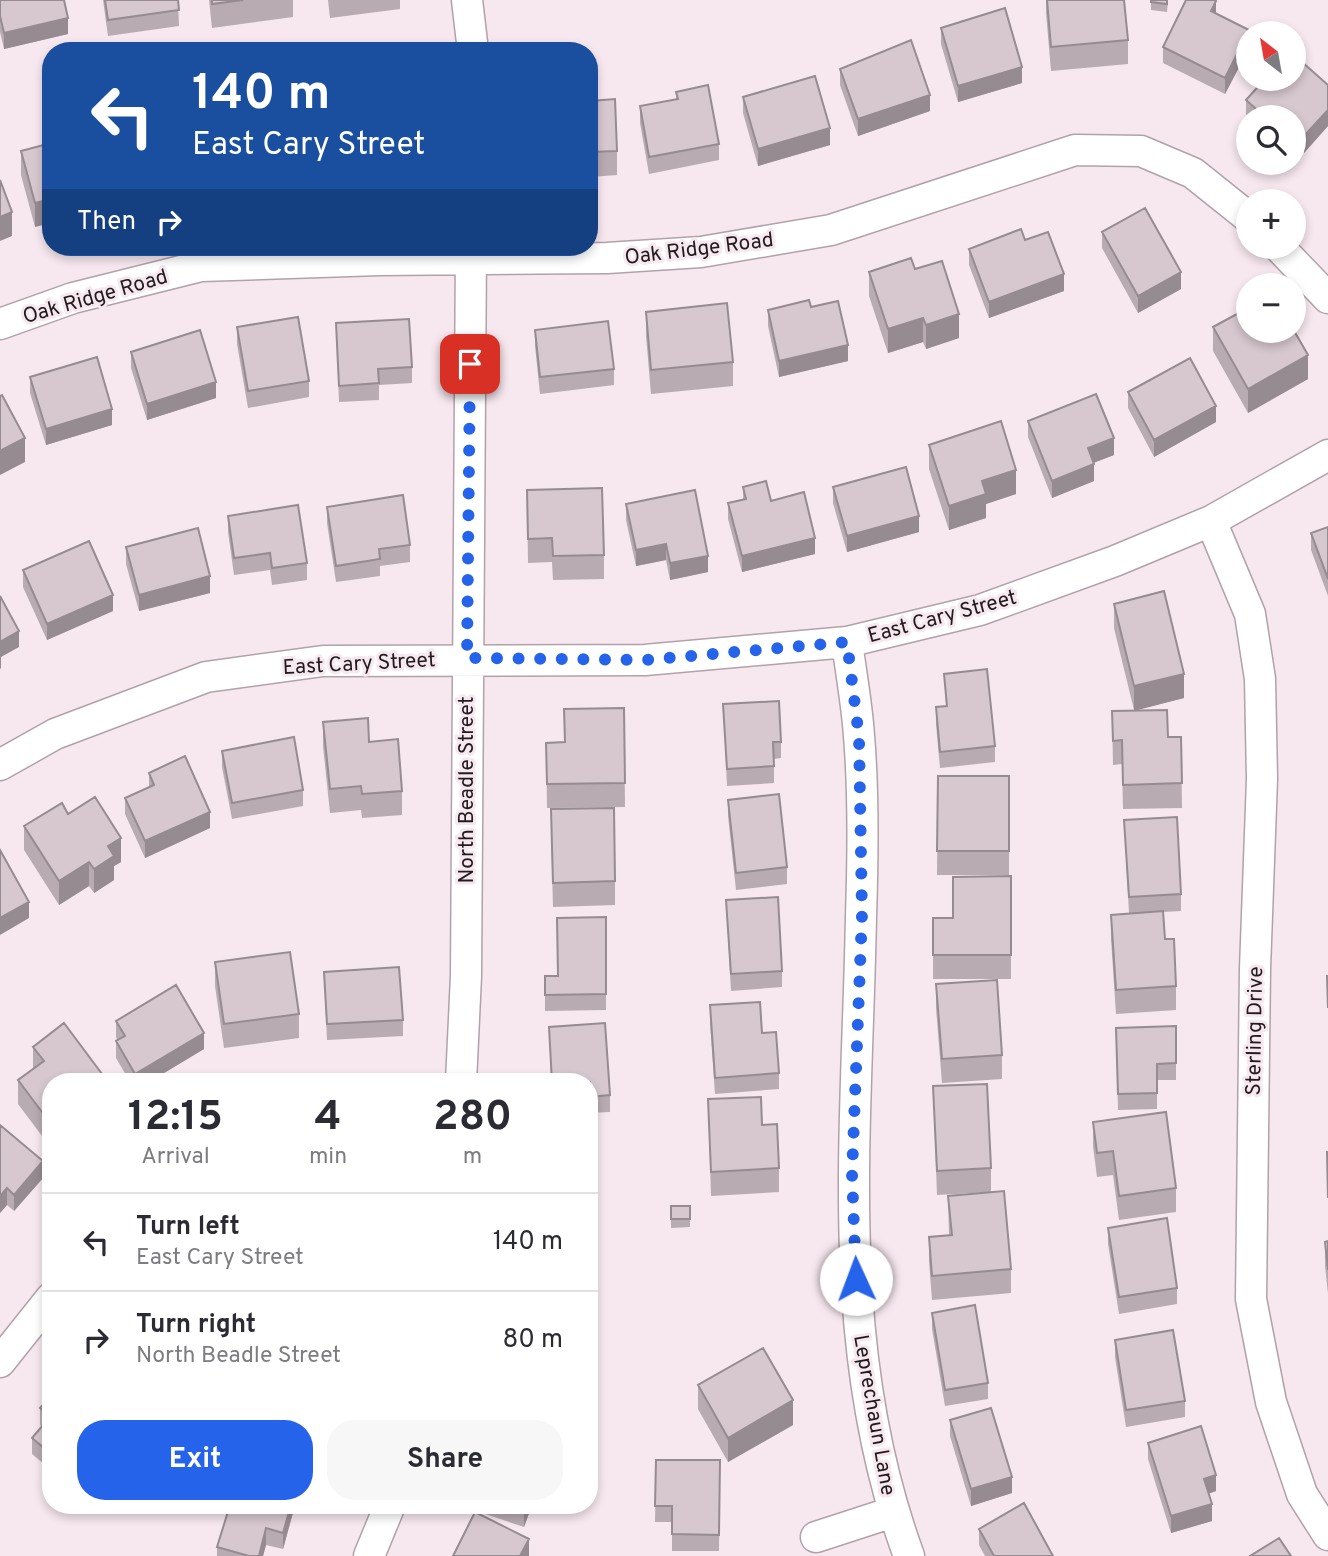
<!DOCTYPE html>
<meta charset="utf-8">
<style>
:root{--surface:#fff;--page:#f7f7f7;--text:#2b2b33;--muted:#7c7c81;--line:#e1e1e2;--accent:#2563eb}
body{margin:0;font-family:Overpass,sans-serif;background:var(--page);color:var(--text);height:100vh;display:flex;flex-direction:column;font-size:26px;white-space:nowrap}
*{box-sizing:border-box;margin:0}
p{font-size:23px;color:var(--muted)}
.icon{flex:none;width:38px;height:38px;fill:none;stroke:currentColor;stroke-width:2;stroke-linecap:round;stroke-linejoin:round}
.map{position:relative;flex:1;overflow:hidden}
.sheet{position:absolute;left:42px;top:1073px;width:556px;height:441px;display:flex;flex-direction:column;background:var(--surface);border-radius:28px;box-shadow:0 4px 10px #0003}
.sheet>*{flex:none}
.top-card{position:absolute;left:42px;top:42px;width:556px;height:214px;border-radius:28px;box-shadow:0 4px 10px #0003;background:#1a4fa0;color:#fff;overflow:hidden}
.needle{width:46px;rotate:329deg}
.fabs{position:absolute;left:1236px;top:21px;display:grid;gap:14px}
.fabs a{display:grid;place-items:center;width:70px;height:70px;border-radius:50%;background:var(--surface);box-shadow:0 4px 10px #0003;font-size:35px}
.pin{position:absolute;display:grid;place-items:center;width:60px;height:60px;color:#fff;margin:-30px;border-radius:14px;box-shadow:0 4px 10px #0006}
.me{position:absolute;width:77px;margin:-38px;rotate:358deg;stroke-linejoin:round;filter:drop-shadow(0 0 5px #0008)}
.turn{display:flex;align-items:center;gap:24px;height:147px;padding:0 35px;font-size:32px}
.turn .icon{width:91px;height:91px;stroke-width:2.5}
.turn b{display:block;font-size:49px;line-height:60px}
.then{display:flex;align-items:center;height:66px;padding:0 35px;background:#0003;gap:14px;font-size:26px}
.eta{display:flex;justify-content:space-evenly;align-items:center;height:119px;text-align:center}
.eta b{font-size:42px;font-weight:700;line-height:49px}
.cta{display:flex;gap:14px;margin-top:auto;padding:14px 35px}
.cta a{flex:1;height:80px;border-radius:28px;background:var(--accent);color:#fff;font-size:28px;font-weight:700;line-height:80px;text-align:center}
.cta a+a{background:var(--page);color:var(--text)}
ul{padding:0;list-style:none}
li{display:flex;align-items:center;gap:21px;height:98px;padding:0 35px;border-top:2px solid var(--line)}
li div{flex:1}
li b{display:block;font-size:26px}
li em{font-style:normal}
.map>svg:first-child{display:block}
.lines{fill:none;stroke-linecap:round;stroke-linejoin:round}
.minor-casing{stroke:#b1a2a9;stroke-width:33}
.minor{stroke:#fff;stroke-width:30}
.wall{fill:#b9abb2}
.shaded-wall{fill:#968b91}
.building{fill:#d7c7cf;stroke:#968b91;stroke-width:2}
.route{stroke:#2563eb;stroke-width:12;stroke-dasharray:0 21.6}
.labels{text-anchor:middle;stroke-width:6;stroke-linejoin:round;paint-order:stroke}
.street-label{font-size:21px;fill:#201b1d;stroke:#f7e7ef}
</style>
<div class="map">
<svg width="1328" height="1556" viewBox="0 0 1328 1556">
<rect width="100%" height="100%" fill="#f7e7ef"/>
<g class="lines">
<defs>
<path id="minor" d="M467 0 473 51
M1279 247 1328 298
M0 324 73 298 201 266 379 260 607 258 701 252 831 230 1075 150 1141 151 1193 173 1248 217
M1211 521 1250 614 1260 679 1262 779 1255 969 1251 1299 1271 1402 1302 1494 1328 1535
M847 642C851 673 857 705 859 736 864 795 863 857 861 916 857 1135 832 1346 909 1556
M0 765 55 734 206 677 323 661 645 660 847 642 980 610 1115 561 1211 521 1328 455
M461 1082 466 976 471 247
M0 1362 51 1298
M816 1537 893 1512
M369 1556 390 1505"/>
</defs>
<!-- minor casing -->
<use href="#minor" class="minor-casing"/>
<!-- minor -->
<use href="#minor" class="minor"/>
</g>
<!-- wall -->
<path class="wall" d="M0 0 68 34 4 49 0 32Z
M103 0H178L179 26 108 36Z
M209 0H293V17L212 28Z
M328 0H400V9L330 18Z
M1046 0H1124L1128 40V64L1051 71 1046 13Z
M1151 0H1168L1167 12 1151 10Z
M1186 0H1214L1216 1V13L1249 30V33H1248V50L1225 94 1163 63V47Z
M941 28 1022 83 958 102 941 44Z
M840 69 930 111 858 136 840 85Z
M1328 85V126L1304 153 1293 143V117L1248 118 1246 117V100Z
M676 92 719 144V160L649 174 640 123V106L676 99Z
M743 97 830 145 758 166 743 113Z
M590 101 617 151V175L590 177Z
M51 143 35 227 21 175V151Z
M1102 232 1181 289 1138 313 1102 248Z
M969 249 1064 291 989 318 969 265Z
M915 269 959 338 926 349 923 342 888 353 869 296V272Z
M768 310 848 361 779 377 768 326Z
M646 312 733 362V386L651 394 646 336Z
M336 323 412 367V383L379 385V400L339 402Z
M237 327 309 381V397L248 408 237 344Z
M1213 327 1308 379 1248 413 1213 351Z
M535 330 614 369V385L540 394 535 346Z
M131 352 216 398 147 420 131 368Z
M30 377 112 425 46 445 30 393Z
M1128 392 1216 422 1154 457 1128 408Z
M1028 421 1114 455 1093 463 1094 481 1052 498 1028 437Z
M929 445 1016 494 986 504V518L949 530 929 469Z
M743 487 815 554 742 572 728 519V503L743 499Z
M833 487 919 532 847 552 833 503Z
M527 490 604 555V579L553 580 552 562 528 563Z
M626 504 708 572 670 580 666 560 636 566 626 520Z
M327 507 410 545V562L380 566V576L336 582 327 523Z
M228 516 307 563V580L272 585 270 570 234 575 228 532Z
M1328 527V596L1311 550V533Z
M126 547 210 593 139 611 126 564Z
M23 570 113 611 47 640 23 587Z
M1114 604 1184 698 1134 710 1168 737H1181L1182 808 1123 809 1122 764 1113 765 1112 711 1134 710 1114 628Z
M944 674 995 746V762L940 768 936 724V707L946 706Z
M723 704 781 742V758L774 759V783L727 786Z
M624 708 625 807 547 808 546 743 564 742Z
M323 722 369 742 402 791V815L362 818 361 810 330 813 323 746Z
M222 751 303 790V806L232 819 222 767Z
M149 773 210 828 145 858 125 814V798L149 788Z
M938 776H1009V875H937Z
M728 800 787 867V884L736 890 728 816Z
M1124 820 1181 894V911L1163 912 1165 939 1176 986V1010L1116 1014 1111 939V915L1129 913Z
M24 826 121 862 114 866V880L94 893 89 886 59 905 24 850Z
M551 833 615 881V905L553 907Z
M1011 876V979H933V918H953Z
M726 900 782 971V987L731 991Z
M606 917V1010L545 1011V976H558Z
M215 962 299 1014V1038L224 1048 215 986Z
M324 972 403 1020V1036L327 1040Z
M936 984 1002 1055V1079L942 1083 936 1008Z
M710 1005 762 1033 779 1073V1089L715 1094 710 1022Z
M116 1021 204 1049 149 1082H130L116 1058V1041L117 1040 116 1037Z
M1176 1026V1080H1157V1109L1118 1110 1116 1028Z
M549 1027 610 1095V1112L590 1113V1082H551Z
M33 1047 108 1082H51L48 1144 18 1104V1080L33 1069Z
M933 1086 991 1168V1192L937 1195Z
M708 1099 762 1125 779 1168V1192L711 1196Z
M1093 1122 1176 1188V1212L1119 1220 1113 1175 1097 1177 1093 1146Z
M0 1125 43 1178 14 1211 7 1205 0 1213Z
M948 1196 1011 1269V1293L932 1300 929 1261V1237L949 1235Z
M671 1206H690V1227L671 1228Z
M1108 1228 1177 1288V1304L1119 1314 1108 1244Z
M1328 1241V1294L1325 1266V1242Z
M932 1313 988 1383V1399L945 1406 932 1329Z
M1115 1340 1185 1401V1417L1126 1427 1115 1357Z
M698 1385 793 1425 728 1462 698 1409Z
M51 1396V1470L32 1454V1438L42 1426 40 1425V1408Z
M950 1420 1012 1493 971 1506 950 1436Z
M1148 1443 1216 1491 1208 1494 1212 1521 1171 1533 1148 1459Z
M656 1460H720L719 1551H672V1522H655Z
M294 1505V1509L283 1549 266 1545 263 1556H217V1547Z
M473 1505H532L524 1527 473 1510Z
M979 1529 1053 1556H985L979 1545Z"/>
<!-- shaded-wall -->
<path class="shaded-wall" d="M1216 1V17L1211 11Z
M68 18V34L4 49V33Z
M1249 30V33H1248V50L1225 94V78Z
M1022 67V83L958 102V86Z
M930 95V111L858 136V119Z
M1328 110V126L1304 153V136Z
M830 128V145L758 166V149Z
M51 199V223L35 227V203Z
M12 212V236L0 241V217Z
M1181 272V289L1138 313V296Z
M1064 274V291L989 318V302Z
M959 314V338L926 349V325Z
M923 318V342L888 353V329Z
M848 345V361L779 377V361Z
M1308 355V379L1248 413V389Z
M216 382V398L147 420V404Z
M1216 406V422L1154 457V440Z
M112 409V425L46 445V429Z
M25 438V462L0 475V451Z
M1114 438V455L1088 465V448Z
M1094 464V481L1052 498V481Z
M1016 470V494L986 504V518L949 530V506L982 481Z
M919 516V532L847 552V536Z
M815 538V554L742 572V556Z
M666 544V560L636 566V550Z
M708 556V572L670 580V563Z
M210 576V593L139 611V595Z
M113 595V611L47 640V624Z
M19 631V647L1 657V668L0 669V642Z
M1184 674V698L1134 711V686Z
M210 812V828L145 858V841Z
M121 838V862L114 866V880L94 893V869L108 846Z
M89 862V886L59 905V881Z
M29 902V918L0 935V918Z
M204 1033V1049L149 1082H135V1074Z
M51 1118V1142L48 1144V1120Z
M594 1142V1158L590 1202V1185Z
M43 1161V1178L14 1211V1195Z
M7 1188V1205L0 1213V1196Z
M595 1231V1256L590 1279V1255Z
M793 1400V1425L728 1462V1438Z
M1216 1475V1491L1204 1495V1479Z
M1012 1477V1493L971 1506V1489Z
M1212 1504V1521L1171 1533V1516Z
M291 1505H294V1509L283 1549V1533Z
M526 1505H532L524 1527V1511Z
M266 1528V1545L263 1556H259Z
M529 1539V1556H520Z"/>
<!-- building -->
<path class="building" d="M0 0H64L68 18 4 33 0 16Z
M105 0H178L179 10 108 20Z
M212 0H243L212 4Z
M1047 0H1124L1128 40 1051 47Z
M1151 0H1167V4L1151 2Z
M1186 0H1214L1216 1 1211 11 1249 30 1225 78 1163 47Z
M1005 8 1022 67 958 86 941 28Z
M911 40 930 95 858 119 840 69Z
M1293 54 1328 85V110L1304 136 1293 127V117H1265L1246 100 1265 79H1293Z
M815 76 830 128 758 149 743 97Z
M708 85 719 144 649 157 640 106 678 99 676 92Z
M615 99 617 151 590 152V101Z
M51 143V199L35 203 21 151Z
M0 180 12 212 0 217Z
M1145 208 1181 272 1138 296 1102 232Z
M1021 229 1025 240 1048 232 1064 274 989 302 969 249Z
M911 258 915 269 942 261 959 314 926 325 923 318 888 329 869 272Z
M809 300 811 307 838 301 848 345 779 361 768 310Z
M727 303 733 362 651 370 646 312Z
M1248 308V331H1293V329L1308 355 1248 389 1213 327Z
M298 317 309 381 248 391 237 327Z
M409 319 412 367 378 369 379 383 339 386 336 323Z
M608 321 614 369 540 377 535 330Z
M200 330 216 382 147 404 131 352Z
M97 357 112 409 46 429 30 377Z
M1190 358 1216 406 1154 440 1128 392Z
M1096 394 1114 438 1088 448 1094 464 1052 481 1028 421Z
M2 395 25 438 0 451V396Z
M1001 421 1016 470 982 481 986 494 949 506 929 445Z
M906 467 919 516 847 536 833 487Z
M766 481 771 501 804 492 815 538 742 556 728 503 746 499 743 487Z
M602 488 604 555 553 556 552 538 528 539 527 490Z
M695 490 708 556 670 563 666 544 636 550 626 504Z
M403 495 410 545 379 549 380 559 336 566 327 507Z
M298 505 307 563 272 568 270 553 234 558 228 516Z
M1328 527V579L1311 533Z
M198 528 210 576 139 595 126 547Z
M89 541 113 595 47 624 23 570Z
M1164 591 1184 674 1134 686 1114 604Z
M0 596 19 631 0 642Z
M987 669 995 746 940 752 936 707 947 706 944 674Z
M779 701 781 742H773L774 766 727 769 723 704Z
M624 708 625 783 547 784 546 743 565 742 564 709Z
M1167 710 1168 737H1181L1182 783 1123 785 1122 740 1113 741 1112 711Z
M368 718 369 742 398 739 402 791 362 794 361 786 330 789 323 722Z
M294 737 303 790 232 803 222 751Z
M185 756 210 812 145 841 125 798 154 785 149 773Z
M938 776H1009V851H937Z
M779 794 787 867 736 873 728 800Z
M95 797 121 838 108 846 114 856 94 869 89 862 59 881 24 826 62 803 68 814Z
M614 808 615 881 553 883 551 809Z
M1177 817 1181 894 1129 897 1124 820Z
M0 850 29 902 0 918Z
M1011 876V955H933V918H953V877Z
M778 897 782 971 731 974 726 900Z
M1163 911 1165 939H1174L1176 986 1116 990 1111 915Z
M606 917V994L545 995V976H558L557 918Z
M290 952 299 1014 224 1024 215 962Z
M399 967 403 1020 327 1024 324 972Z
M1327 976H1328V1008Z
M997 980 1002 1055 942 1059 936 984Z
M176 985 204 1033 135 1074 116 1041 125 1036 116 1021Z
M760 1002 762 1033 776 1032 779 1073 715 1078 710 1005Z
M64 1023 108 1082H51V1118L48 1120 18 1080 44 1061 33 1047Z
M605 1023 610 1095 590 1097V1082H552L549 1027Z
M1176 1026V1063L1157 1064V1093L1118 1094 1116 1028Z
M987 1084 991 1168 937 1171 933 1086Z
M761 1097 762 1125 777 1124 779 1168 711 1172 708 1099Z
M1166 1112 1176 1188 1119 1196 1113 1151 1097 1153 1093 1122Z
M0 1125 43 1161 14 1195 7 1188 0 1196Z
M590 1141 594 1142 590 1185Z
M1327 1152H1328V1198Z
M1004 1191 1011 1269 932 1276 929 1237 952 1235 948 1196Z
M671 1206H690V1219H671Z
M1167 1218 1177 1288 1119 1297 1108 1228Z
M590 1230 595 1231 590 1255Z
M1328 1241V1270L1325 1242Z
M975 1305 988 1383 945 1390 932 1313Z
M1173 1330 1185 1401 1126 1410 1115 1340Z
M763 1348 793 1400 728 1438 698 1385Z
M51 1396V1454L32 1438 50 1417 40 1408Z
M991 1408 1012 1477 971 1489 950 1420Z
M1201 1426 1216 1475 1204 1479 1212 1504 1171 1516 1148 1443Z
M656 1460H720L719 1535 672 1534V1506H655Z
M1024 1503 1053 1556H994L979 1529Z
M230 1505H291L283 1533 266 1528 259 1556H249L217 1547Z
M507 1505H526L524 1511Z
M475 1512 529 1539 520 1556H453Z
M1279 1538 1291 1556H1250Z"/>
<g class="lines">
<!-- route -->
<path class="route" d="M470 364 467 658 645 660 847 642 859 737 862 915 852 1174 856 1279"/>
</g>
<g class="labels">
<!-- street labels -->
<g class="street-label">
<text transform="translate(699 248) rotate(-7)" y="7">Oak Ridge Road</text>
<text transform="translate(95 296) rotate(-16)" y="7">Oak Ridge Road</text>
<text transform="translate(942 616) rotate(-15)" y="7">East Cary Street</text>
<text transform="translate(359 663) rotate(-3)" y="7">East Cary Street</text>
<text transform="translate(466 790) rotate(-90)" y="7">North Beadle Street</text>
<text transform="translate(1254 1031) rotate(-89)" y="7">Sterling Drive</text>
<text transform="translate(875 1415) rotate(80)" y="7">Leprechaun Lane</text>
</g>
</g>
</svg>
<div class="fabs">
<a><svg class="needle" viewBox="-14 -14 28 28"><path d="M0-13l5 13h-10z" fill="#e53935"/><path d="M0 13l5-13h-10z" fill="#7c7c81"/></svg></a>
<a><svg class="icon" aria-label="search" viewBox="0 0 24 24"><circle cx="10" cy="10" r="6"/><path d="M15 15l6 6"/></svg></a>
<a>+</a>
<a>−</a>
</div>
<div class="pin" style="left:470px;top:364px;background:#d93025"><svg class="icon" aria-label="arrive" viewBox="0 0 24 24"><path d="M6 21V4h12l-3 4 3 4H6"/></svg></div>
<svg class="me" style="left:856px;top:1279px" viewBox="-20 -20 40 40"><circle r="19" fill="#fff"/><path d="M0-13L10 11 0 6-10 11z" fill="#2563eb"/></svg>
<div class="top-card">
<div class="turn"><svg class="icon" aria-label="left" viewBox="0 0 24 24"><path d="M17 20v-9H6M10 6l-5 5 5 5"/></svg><div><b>140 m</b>East Cary Street</div></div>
<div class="then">Then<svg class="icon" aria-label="right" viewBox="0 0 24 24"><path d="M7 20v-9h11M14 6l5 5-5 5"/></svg></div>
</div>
<section class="sheet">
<div class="eta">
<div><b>12:15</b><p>Arrival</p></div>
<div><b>4</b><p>min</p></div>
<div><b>280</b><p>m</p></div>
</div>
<ul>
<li><svg class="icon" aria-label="left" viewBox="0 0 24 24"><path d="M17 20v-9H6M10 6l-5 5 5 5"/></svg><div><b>Turn left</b><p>East Cary Street</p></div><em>140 m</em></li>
<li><svg class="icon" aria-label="right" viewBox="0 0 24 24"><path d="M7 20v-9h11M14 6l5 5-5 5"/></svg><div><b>Turn right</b><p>North Beadle Street</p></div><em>80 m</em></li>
</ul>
<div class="cta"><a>Exit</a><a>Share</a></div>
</section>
</div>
